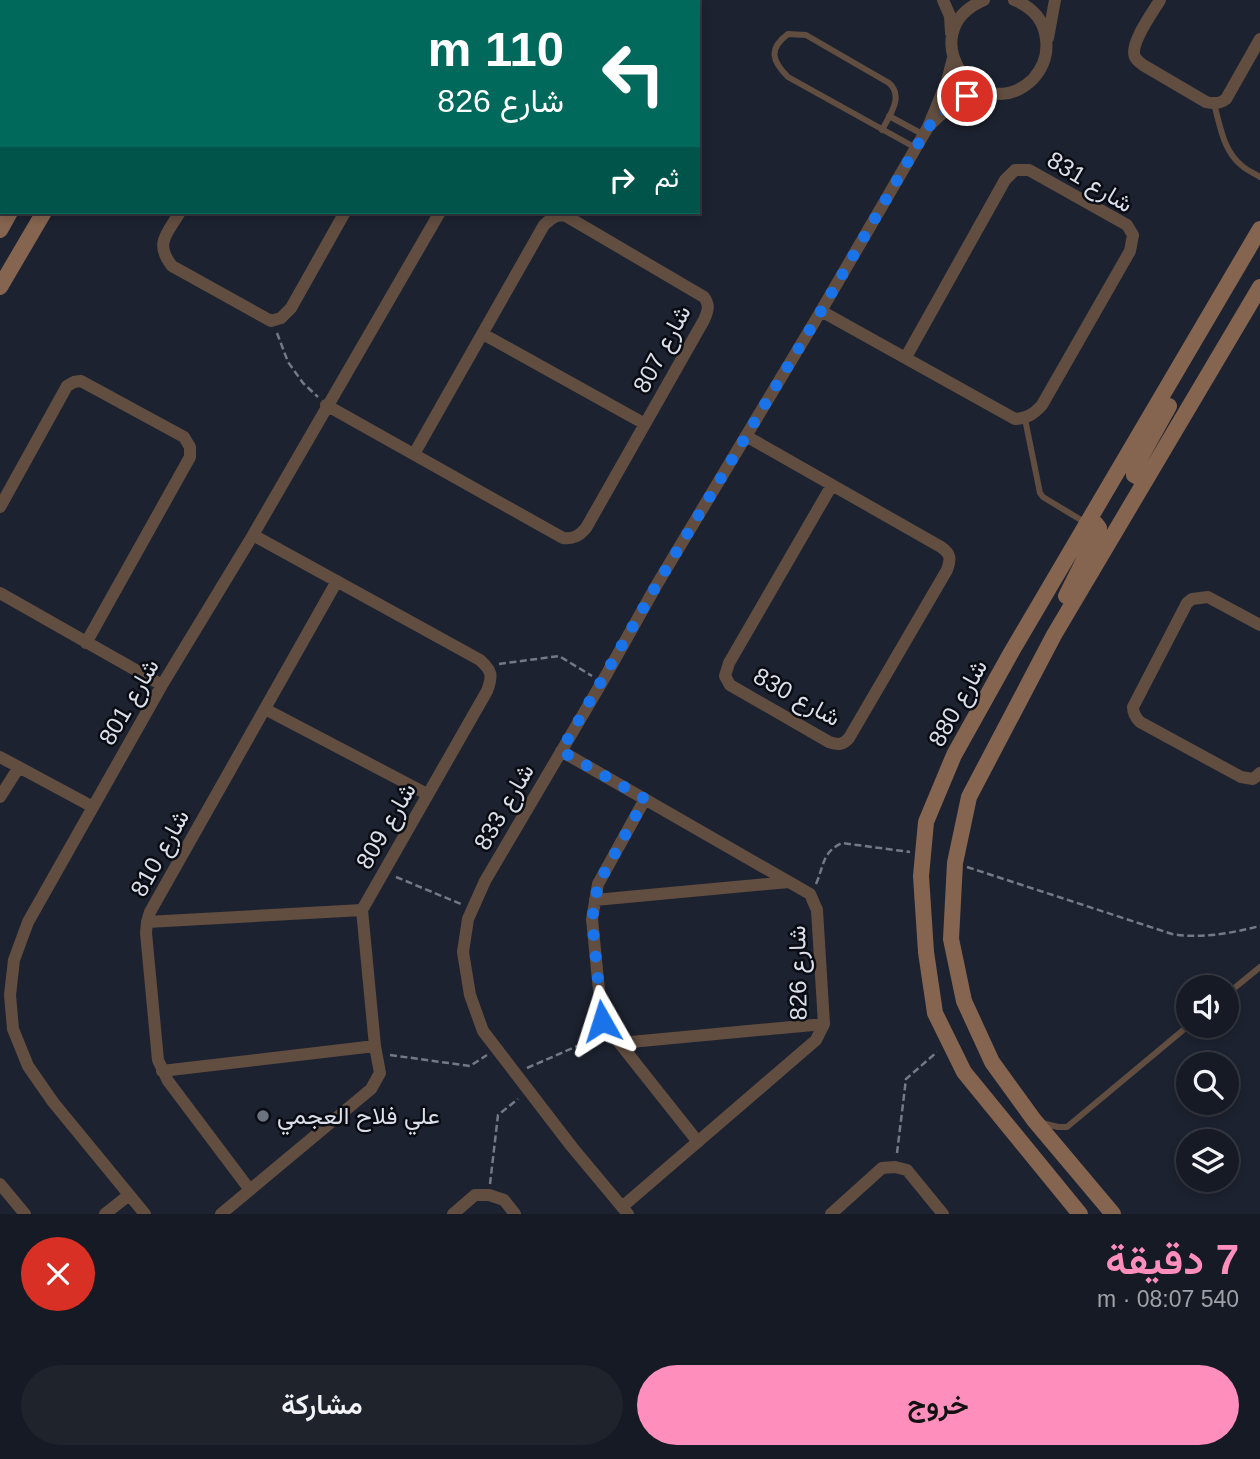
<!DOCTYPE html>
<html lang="ar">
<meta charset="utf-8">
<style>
:root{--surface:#161a24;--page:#1f232c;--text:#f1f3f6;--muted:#9ea1a6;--line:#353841;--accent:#fe8ebc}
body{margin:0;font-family:Arial,Vazirmatn,sans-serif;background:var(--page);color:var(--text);direction:rtl;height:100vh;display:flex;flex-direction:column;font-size:26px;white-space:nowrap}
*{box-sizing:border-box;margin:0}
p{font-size:23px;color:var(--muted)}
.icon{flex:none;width:38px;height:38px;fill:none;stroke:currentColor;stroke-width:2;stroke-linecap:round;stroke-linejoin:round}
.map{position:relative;height:1214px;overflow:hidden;direction:ltr}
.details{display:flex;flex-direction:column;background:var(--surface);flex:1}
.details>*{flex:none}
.top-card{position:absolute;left:0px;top:0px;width:700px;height:214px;box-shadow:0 4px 10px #0003,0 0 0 2px var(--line);direction:rtl;background:#00695c;color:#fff;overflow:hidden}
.tools{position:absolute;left:1176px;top:975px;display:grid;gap:14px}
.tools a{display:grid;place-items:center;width:63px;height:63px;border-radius:50%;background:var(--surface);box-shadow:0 4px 10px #0003,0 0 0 2px var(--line);font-size:35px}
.pin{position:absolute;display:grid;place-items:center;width:60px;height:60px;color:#fff;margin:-30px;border:4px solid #fff;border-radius:50%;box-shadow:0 2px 7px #0007}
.me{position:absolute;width:77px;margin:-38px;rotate:354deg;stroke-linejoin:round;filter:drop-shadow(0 0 5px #0008)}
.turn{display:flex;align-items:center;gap:24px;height:147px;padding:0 21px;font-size:32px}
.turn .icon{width:91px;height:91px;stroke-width:2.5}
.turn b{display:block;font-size:49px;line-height:60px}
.then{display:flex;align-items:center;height:66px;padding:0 21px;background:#0003;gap:14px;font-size:26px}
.round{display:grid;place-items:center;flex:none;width:74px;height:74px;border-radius:37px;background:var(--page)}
.head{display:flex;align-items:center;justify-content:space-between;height:119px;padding:0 21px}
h1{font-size:42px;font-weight:600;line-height:52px;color:var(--accent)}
.button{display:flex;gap:14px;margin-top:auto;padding:14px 21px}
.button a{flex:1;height:80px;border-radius:42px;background:var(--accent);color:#111;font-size:28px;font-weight:600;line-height:80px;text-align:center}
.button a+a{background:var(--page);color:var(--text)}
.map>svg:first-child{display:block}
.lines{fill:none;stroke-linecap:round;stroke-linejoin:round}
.path{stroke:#757985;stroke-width:2.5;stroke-dasharray:7 3.5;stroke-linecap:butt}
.lane{stroke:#624e40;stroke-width:6}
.street{stroke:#624e40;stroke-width:12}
.secondary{stroke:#866550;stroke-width:16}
.route{stroke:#1a73e8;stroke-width:12;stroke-dasharray:0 21.6}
.worship-dot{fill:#6b7280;stroke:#090c12;stroke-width:2.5}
.labels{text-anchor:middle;stroke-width:5;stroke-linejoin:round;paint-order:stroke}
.street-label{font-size:24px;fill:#dbdfe9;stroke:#090c12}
.poi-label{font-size:24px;fill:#dbdfe9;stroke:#090c12;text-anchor:start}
</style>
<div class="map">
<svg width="1260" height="1214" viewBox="0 0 1260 1214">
<rect width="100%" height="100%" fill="#1d2230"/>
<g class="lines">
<!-- path -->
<path class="path" d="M277 333 288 362 303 383 318 397
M499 664 559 656 592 676
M967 867 1172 934C1202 939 1231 933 1260 926
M396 877 461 904
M816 884C824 866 822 852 842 843L910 852
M390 1055 470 1066 487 1055
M527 1068 598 1037
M897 1153 906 1079 937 1052
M490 1184 498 1115 518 1099"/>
<!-- lane -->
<path class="lane" d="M1214 104C1220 125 1223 150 1241 165 1246 170 1254 173 1260 177
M889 116 924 135
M882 130C890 115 904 96 889 83L806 35 788 34C768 49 772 61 788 77L916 148
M1025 419 1040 493 1043 497 1086 523
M1227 994 1260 967
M1042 1123 1058 1127H1067L1188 1026"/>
<!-- street -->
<path class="street" d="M448 0 451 2
M943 0 950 16 951 33
M984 0C909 32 980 131 1033 79 1043 68 1048 54 1046 39 1044 20 1032 7 1014 0
M1160 0C1153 12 1129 44 1135 57 1137 61 1140 62 1143 65L1206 102C1214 104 1220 104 1226 99L1260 39
M465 2 466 0
M563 2 564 0
M0 5 2 2
M1048 38 1055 0
M0 61 2 62
M933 122C948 107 963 97 984 91
M180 212C167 234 154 243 172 266L271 321 281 318 291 308 345 212
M821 311 1015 419C1027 418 1033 415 1042 405L1130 251 1133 235 1127 225 1029 170H1015L1005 180 906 357
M483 334 645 424
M326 405 563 538C574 539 579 536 586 528L704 320C708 311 710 305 704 297L566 216C555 214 551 219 544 225L414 454
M746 436 941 547C951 554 951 559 947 570L849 738C843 745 838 745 829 742L730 685 725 676 729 663 832 485
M0 507 67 386 74 382 81 381 184 437 190 447V457L86 643
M0 593 162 685
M1260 625 1208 597 1192 599 1187 603 1133 707C1133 714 1136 718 1140 722L1241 777 1253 779 1260 773
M265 709 427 794
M561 751 810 894 817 910 824 1024 816 1040 622 1207
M0 757 93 807
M0 797 19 767
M645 799 598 884 592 919 602 1021 698 1142
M595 900 789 882
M147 922 362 910
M620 1043 824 1024
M162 1071 375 1046
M0 1184 25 1214
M250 1190 168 1081 158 1060 146 933 147 922 150 912 337 581
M105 1214 129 1195
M145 1214 53 1102 28 1066 13 1029 10 995 14 960 28 922 162 685 253 535 440 212
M221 1214 371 1089 380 1073 375 1046 362 910 487 691C493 675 492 671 480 660L253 535
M453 1214 475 1195H489L504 1200 515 1214
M628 1214 572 1147 483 1031 470 995 463 952 468 919 485 881 605 677 656 586 821 311 928 127 947 81 953 58
M831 1214 882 1168 895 1167 907 1170 943 1214"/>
<!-- secondary -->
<path class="secondary" d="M131 2 132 0
M166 2 167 0
M0 230 10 212
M0 287 44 212
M1147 478H1139L1134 475V469L1169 406
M1066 596 1098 532 1099 528 1096 524H1087
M1080 1214 964 1072 935 1013 926 952 921 876 926 822 954 755 1012 651 1260 229
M1113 1214 1034 1120 992 1062 964 1001 951 939 955 863 969 797 1054 635 1260 287"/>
</g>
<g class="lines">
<!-- route -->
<path class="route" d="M602 1021 592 919 598 884 645 799 561 751 656 586 821 311 928 127 952 104 967 96"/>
</g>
<!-- markers -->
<circle class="worship-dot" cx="263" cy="1116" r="7"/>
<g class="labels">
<!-- street labels -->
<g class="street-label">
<text transform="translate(1090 182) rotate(31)" y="8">شارع 831</text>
<text transform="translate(662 349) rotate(-62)" y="8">شارع 807</text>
<text transform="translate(797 697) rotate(29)" y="8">شارع 830</text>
<text transform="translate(129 702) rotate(-60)" y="8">شارع 801</text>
<text transform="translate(958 703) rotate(-61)" y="8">شارع 880</text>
<text transform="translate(504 807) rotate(-60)" y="8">شارع 833</text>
<text transform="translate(386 826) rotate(-60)" y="8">شارع 809</text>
<text transform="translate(160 853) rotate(-61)" y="8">شارع 810</text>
<text transform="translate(798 973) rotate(-91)" y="8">شارع 826</text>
</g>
<!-- poi labels -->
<g class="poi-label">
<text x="277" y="1124">علي فلاح العجمي</text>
</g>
</g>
</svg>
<div class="tools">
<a><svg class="icon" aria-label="sound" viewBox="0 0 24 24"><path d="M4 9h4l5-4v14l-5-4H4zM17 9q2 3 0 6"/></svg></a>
<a><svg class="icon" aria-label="search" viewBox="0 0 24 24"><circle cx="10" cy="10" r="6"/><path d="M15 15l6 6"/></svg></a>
<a><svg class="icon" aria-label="layers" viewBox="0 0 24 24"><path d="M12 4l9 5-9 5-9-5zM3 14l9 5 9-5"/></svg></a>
</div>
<div class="pin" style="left:967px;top:96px;background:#d93025"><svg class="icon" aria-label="arrive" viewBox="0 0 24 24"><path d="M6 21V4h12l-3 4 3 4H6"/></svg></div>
<svg class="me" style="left:602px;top:1021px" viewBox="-20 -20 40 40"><path d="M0-17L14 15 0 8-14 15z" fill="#1a73e8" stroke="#fff" stroke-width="4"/></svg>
<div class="top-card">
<div class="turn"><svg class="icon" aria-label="left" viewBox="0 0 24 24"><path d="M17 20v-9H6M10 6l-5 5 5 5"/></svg><div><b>110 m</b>شارع 826</div></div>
<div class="then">ثم<svg class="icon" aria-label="right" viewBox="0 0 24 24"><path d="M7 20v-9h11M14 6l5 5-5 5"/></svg></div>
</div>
</div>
<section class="details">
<div class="head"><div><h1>7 دقيقة</h1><p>540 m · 08:07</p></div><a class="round" style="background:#d93025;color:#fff"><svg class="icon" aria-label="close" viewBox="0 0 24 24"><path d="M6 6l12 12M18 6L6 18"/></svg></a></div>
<div class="button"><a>خروج</a><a>مشاركة</a></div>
</section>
